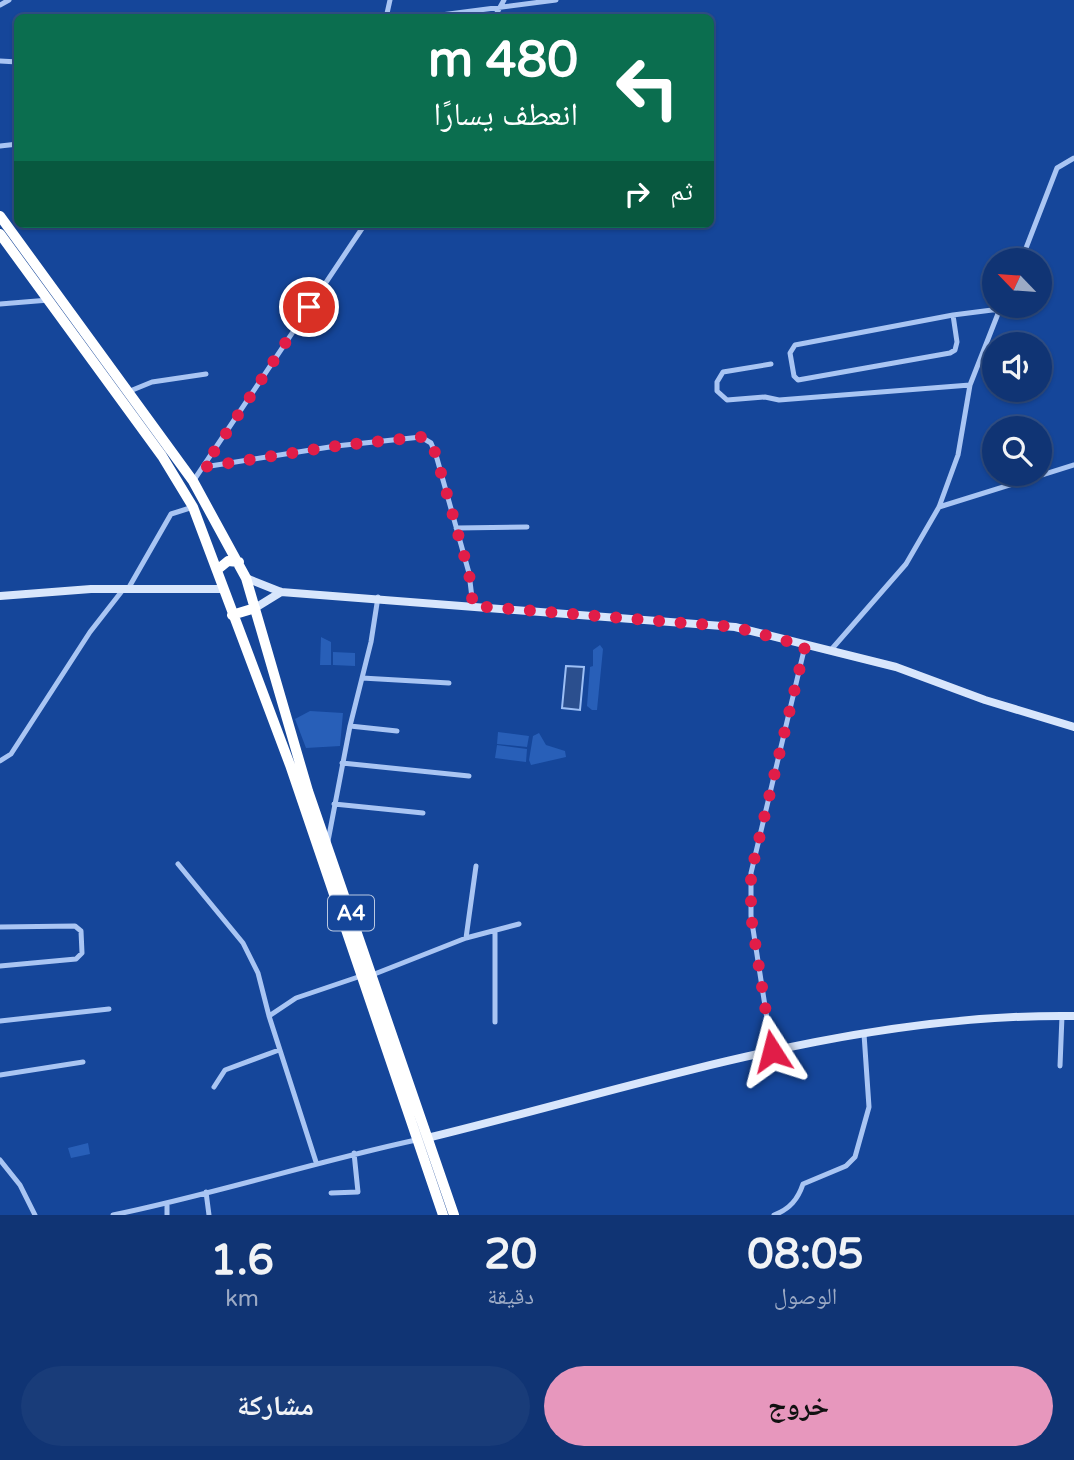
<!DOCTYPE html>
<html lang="ar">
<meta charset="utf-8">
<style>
:root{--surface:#103474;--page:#193c79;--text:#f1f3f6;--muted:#9caac5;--line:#304f86;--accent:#e797bd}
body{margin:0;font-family:"Varela Round","Noto Naskh Arabic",sans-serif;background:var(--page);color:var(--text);direction:rtl;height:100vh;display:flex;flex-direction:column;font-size:26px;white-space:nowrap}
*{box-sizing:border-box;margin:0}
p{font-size:23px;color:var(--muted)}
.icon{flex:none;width:38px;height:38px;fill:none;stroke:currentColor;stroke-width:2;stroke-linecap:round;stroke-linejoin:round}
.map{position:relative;height:1215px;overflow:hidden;direction:ltr}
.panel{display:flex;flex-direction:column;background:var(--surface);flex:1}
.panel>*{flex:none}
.top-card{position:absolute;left:14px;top:14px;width:700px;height:214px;border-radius:10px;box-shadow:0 2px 5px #0004,0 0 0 2px var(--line);direction:rtl;background:#0b6e4f;color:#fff;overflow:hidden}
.needle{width:46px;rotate:295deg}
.fabs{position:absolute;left:982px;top:248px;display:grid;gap:14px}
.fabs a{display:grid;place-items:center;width:70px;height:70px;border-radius:50%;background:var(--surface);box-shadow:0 2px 5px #0004,0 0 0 2px var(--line);font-size:35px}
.pin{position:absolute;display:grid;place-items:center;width:60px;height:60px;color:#fff;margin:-30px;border:4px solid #fff;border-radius:50%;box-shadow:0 2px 7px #0007}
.me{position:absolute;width:77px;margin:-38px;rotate:351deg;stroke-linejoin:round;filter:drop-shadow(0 0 5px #0008)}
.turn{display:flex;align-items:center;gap:24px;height:147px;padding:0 21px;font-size:32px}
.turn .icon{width:91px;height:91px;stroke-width:2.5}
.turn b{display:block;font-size:49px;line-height:60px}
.then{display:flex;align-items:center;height:66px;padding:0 21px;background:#0003;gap:14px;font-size:26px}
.eta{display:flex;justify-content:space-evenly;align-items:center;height:119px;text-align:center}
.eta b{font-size:42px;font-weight:800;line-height:49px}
.action{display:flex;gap:14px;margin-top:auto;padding:14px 21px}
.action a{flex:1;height:80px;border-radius:42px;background:var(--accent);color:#111;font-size:28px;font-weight:800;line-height:80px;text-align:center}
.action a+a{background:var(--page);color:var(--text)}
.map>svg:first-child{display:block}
.green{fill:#285fb8}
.water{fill:#2b4f8e;stroke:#9cbff5;stroke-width:2}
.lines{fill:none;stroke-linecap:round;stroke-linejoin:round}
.street{stroke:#a9c5f3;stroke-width:5}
.secondary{stroke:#d8e6fc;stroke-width:8}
.highway{stroke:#fff;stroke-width:10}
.route{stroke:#e11d48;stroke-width:12;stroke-dasharray:0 21.6}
.labels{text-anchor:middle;stroke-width:6;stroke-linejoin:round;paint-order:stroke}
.shield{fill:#15469a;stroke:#b9c8e1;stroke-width:2}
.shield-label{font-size:21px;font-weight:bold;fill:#fff}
</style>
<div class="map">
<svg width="1074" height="1215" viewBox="0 0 1074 1215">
<rect width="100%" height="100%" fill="#15469a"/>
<!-- green -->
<path class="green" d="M321 637 331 642V665H320Z
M600 645 603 649 597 710H592L587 706 590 667 593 666V650Z
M333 652 355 653V666L333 665Z
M310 711 343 713 340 746 306 748 295 719Z
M498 732 529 736 527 747 497 744Z
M539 733 546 745 565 751 566 757 531 765 529 760 533 736Z
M497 745 527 749 526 762 495 758Z
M88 1143 90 1154 71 1158 68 1148Z"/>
<!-- water -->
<path class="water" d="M566 666 584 667 580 710 562 708Z"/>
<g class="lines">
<!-- street -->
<path class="street" d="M0 5 9 0
M386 18 390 0
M418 18 556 0
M494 18 504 0
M0 61 18 62
M0 146 18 144
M1021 261 1057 168 1074 158
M0 304 49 300
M953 315 957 342 955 350 950 353 798 380 794 376 790 353 795 345Z
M953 315 1000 309
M771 364 723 372 717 382V391L727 400 765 397 779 400 970 385
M130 391 152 382 206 374
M204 467 336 446 421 437 431 443 436 455 469 573 473 606
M194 480 365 224
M939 507 1074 465
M456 528 527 527
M128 589 171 514 193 507
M830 651 906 564 939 507 958 455 970 385 1001 306
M362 678 449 683
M350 726 397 731
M0 761 11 754 90 632 122 591
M342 763 469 776
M334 804 423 813
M328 841 350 726 371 642 378 597
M178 864 243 943 258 973 269 1016
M0 927 75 926 81 931 82 953 76 959 0 966
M495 932V1022
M466 938 476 866
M372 975 466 938 519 924
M0 1021 109 1009
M772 1051 751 916V873L805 646
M1060 1066 1062 1016
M0 1075 83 1062
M214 1087 225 1070 279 1050
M0 1160 20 1185 35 1215
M316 1162 269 1016 296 998 361 976
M206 1192 209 1215
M331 1193 358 1192 354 1153
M167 1204V1215
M113 1215C215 1194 314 1162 416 1140
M774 1215C790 1209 798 1199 803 1184L846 1166 855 1157 869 1107 864 1034"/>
<!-- secondary -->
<path class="secondary" d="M246 578 281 592 735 627 896 667 985 700 1074 727
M0 596 91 589H222
M255 608 281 592
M427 1138C640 1086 853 1013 1074 1016"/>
<!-- highway -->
<path class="highway" d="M0 216 193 481 246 578 308 791 454 1215
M0 234 162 456 193 507 290 765 443 1215
M217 570 228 561 239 562
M232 615 255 608"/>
</g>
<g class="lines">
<!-- route -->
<path class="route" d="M309 307 204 467 336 446 421 437 431 443 436 455 469 573 473 606 735 627 805 646 751 873V916L772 1051"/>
</g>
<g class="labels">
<!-- shield labels -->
<rect class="shield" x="328" y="895.5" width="46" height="35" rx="5"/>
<g class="shield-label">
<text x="351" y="920">A4</text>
</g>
</g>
</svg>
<div class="fabs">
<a><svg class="needle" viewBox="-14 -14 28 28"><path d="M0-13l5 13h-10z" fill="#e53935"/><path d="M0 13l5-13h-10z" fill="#9caac5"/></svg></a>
<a><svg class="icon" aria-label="sound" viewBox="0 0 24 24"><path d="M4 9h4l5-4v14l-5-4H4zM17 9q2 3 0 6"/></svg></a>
<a><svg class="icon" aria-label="search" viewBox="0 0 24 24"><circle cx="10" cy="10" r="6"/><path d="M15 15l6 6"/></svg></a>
</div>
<div class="pin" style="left:309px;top:307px;background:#d93025"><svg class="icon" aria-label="arrive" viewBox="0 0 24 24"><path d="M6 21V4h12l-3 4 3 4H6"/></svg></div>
<svg class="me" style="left:772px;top:1051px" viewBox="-20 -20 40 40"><path d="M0-17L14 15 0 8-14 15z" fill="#e11d48" stroke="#fff" stroke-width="4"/></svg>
<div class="top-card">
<div class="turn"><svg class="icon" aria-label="left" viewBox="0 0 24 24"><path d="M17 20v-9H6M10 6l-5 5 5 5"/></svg><div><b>480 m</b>انعطف يسارًا</div></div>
<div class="then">ثم<svg class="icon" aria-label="right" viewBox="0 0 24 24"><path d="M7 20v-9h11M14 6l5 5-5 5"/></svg></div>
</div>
</div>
<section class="panel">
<div class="eta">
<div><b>08:05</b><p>الوصول</p></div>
<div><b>20</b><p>دقيقة</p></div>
<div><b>1.6</b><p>km</p></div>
</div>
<div class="action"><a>خروج</a><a>مشاركة</a></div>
</section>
